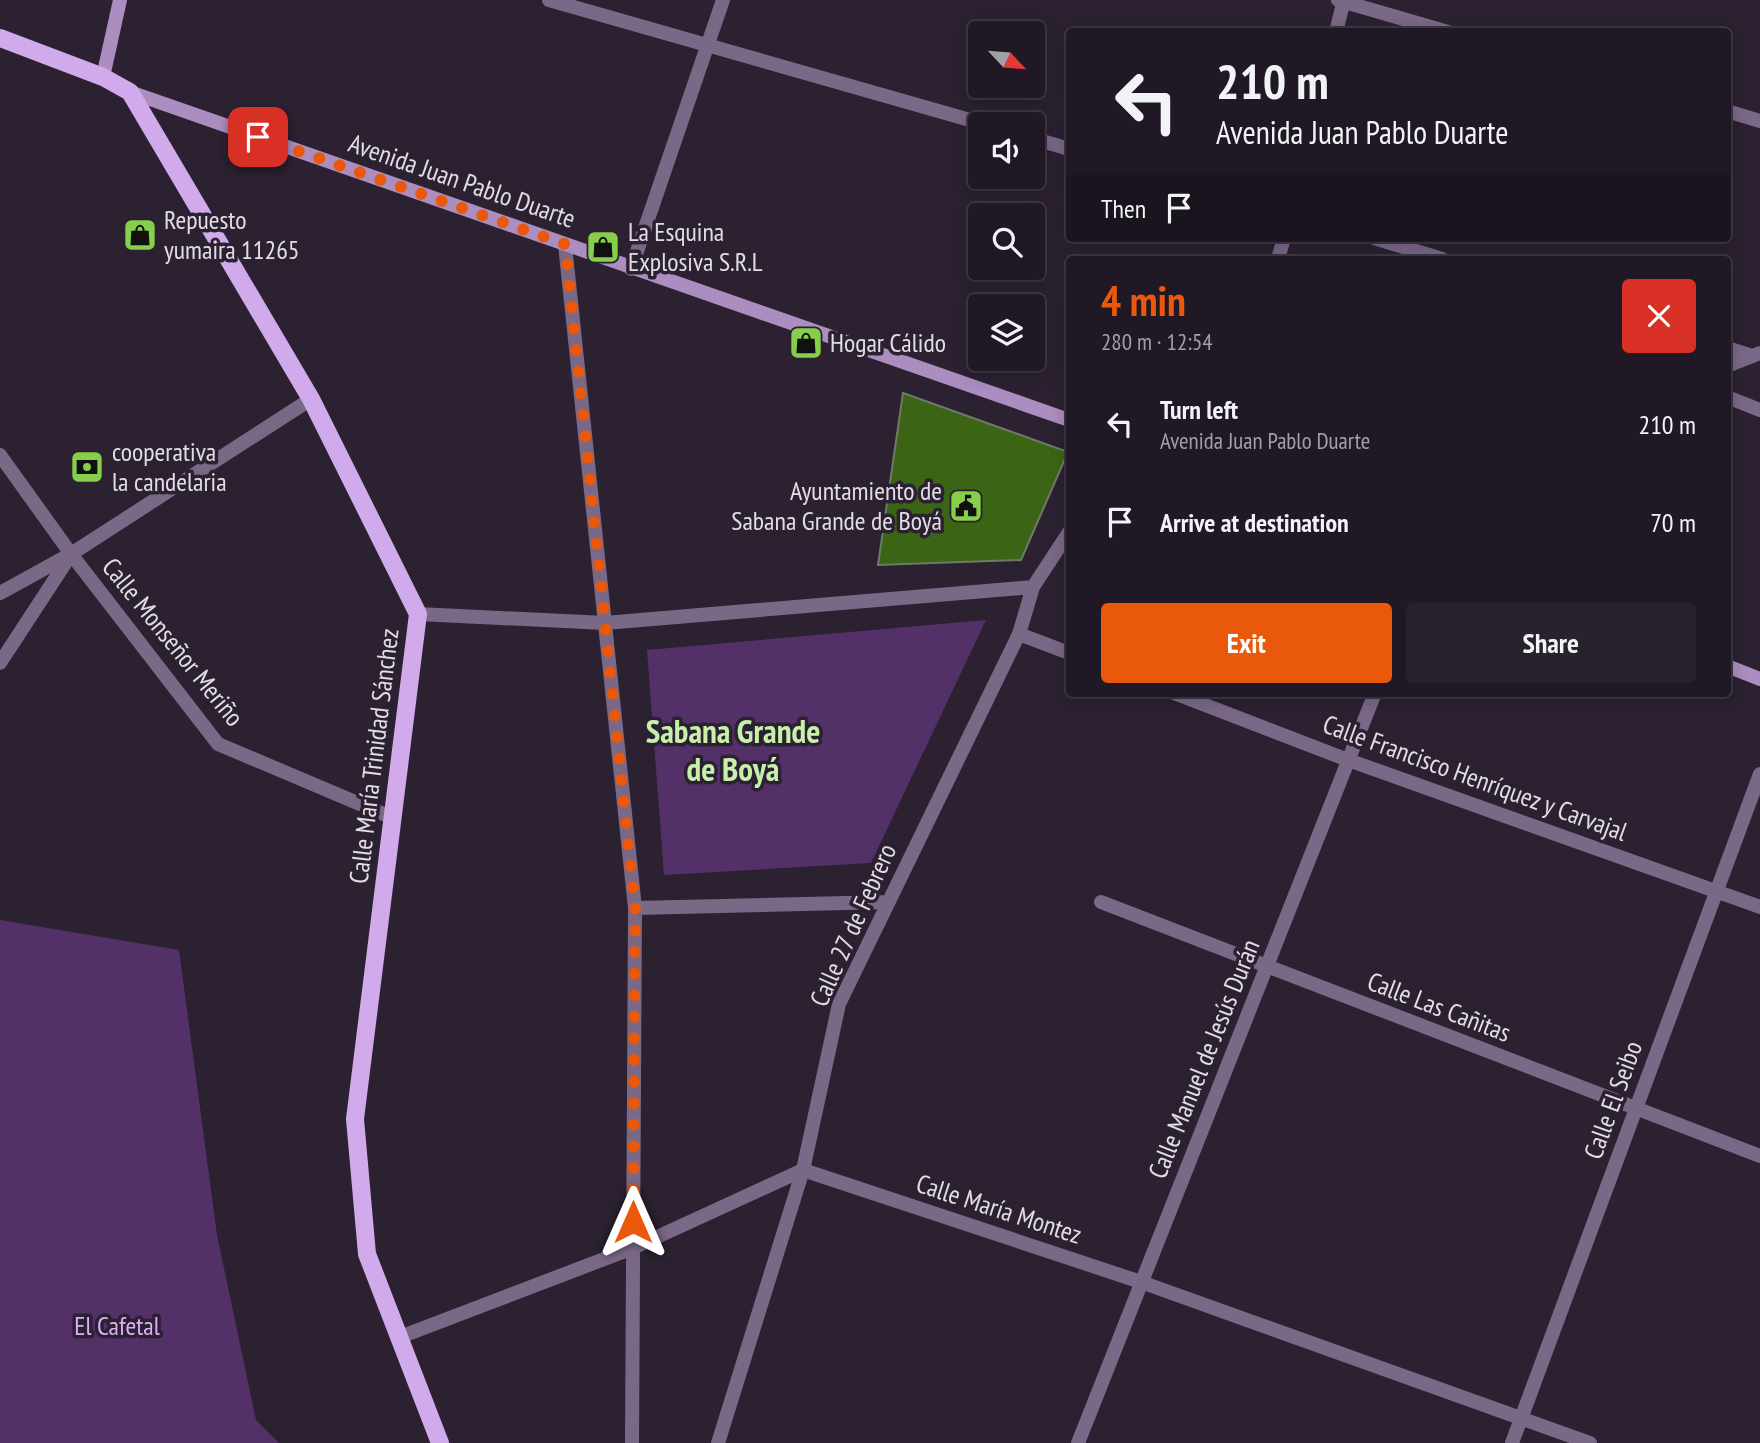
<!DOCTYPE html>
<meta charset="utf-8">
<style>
:root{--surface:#201925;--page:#28222d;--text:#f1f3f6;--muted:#a2a0a7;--line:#3d3842;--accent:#ea580c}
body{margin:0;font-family:"PT Sans Narrow",sans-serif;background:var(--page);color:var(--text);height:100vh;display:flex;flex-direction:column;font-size:26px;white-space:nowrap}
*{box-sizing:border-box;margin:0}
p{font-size:23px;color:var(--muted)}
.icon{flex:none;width:38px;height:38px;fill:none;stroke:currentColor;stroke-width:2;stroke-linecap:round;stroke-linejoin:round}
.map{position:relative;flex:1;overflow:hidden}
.side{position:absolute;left:1066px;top:256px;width:665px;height:441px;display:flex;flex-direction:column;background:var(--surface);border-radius:7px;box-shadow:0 4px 18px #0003,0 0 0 2px var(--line)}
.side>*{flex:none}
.guide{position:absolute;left:1066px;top:28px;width:665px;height:214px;border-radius:7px;box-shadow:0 4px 18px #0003,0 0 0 2px var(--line);background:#201925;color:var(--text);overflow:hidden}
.needle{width:46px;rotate:116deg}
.tools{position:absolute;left:968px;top:21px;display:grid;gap:14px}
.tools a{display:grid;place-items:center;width:77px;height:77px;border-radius:7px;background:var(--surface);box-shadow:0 4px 18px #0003,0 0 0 2px var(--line);font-size:35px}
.pin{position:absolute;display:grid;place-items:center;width:60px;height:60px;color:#fff;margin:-30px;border-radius:14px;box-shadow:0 4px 10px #0006}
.me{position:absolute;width:77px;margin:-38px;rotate:0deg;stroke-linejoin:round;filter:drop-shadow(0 0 5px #0008)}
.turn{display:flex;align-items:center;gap:24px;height:147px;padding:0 35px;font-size:32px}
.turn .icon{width:91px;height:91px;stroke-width:2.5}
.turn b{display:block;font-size:49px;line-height:60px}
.then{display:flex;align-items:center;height:66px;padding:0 35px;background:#0003;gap:14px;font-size:26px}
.round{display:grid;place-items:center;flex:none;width:74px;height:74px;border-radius:7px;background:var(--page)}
.overview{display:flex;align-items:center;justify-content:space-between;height:119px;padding:0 35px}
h1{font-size:42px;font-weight:700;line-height:52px;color:var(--accent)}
.cta{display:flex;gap:14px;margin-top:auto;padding:14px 35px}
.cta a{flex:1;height:80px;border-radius:7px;background:var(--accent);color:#fff;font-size:28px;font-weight:700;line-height:80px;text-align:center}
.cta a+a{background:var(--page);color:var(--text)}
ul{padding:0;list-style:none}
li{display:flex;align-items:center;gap:21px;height:98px;padding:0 35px}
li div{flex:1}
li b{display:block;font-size:26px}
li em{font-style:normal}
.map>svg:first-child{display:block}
.green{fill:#533168}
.building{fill:#3c6415;stroke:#6e7a67;stroke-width:2}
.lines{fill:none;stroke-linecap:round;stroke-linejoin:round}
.street{stroke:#7a6887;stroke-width:14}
.secondary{stroke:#ab8dbf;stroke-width:14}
.primary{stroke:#d1aaeb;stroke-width:18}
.route{stroke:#ea580c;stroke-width:12;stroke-dasharray:0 21.6}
.labels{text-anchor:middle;stroke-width:7;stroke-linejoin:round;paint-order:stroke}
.street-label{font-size:26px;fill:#e2dce6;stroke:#2b2131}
.poi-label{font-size:26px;fill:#e2dce6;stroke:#2b2131;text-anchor:start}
.park-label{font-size:26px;fill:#dbadfb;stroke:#2b2131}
.district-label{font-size:33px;font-weight:bold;fill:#c7f0ab;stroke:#2b2131}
</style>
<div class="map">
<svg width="1760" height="1443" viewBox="0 0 1760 1443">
<rect width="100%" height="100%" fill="#2b2131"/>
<!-- green -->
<path class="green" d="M986 620 871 863 664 875 647 650Z
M0 920 179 950 217 1235 256 1420 279 1443H0Z"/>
<!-- building -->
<path class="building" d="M903 393 1068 452 1021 560 878 565Z"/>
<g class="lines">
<!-- street -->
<path class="street" d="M549 0 984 124
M1338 0 1448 32
M1336 32 1344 0
M1727 111 1760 121
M1032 138 1069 149
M1374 238 1442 259
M565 245 635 908 632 1443
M1278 259 1284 238
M631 269 723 0
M1727 348 1749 355
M1727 366 1760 353
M1727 397 1760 410
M0 455 71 554 218 744 393 818
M0 593 71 554 311 399
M418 614 605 623 1033 587
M1019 634 1069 653
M0 663 70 556
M1174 693 1348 760 1760 907
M1101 902 1760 1156
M635 908 888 902
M400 1337 633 1248 803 1170 1141 1282 1590 1443
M718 1443 803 1170 839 1004 1019 634 1033 587 1069 532
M1078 1443 1375 693
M1512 1443 1760 774"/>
<!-- secondary -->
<path class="secondary" d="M103 77 120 0
M130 92 1069 420
M1727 666 1760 679"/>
<!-- primary -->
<path class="primary" d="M0 38 103 77 130 92 311 399 418 614 355 1119 367 1254 440 1443"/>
</g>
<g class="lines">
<!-- route -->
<path class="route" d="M258 137 565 244 635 908 633 1222"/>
</g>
<!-- icons -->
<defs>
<symbol id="shop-square" viewBox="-11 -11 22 22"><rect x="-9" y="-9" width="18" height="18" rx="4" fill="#87cf4a" stroke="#2b2131"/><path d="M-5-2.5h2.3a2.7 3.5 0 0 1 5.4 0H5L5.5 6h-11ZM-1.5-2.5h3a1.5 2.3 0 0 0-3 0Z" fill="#111"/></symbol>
<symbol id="bank-square" viewBox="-11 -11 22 22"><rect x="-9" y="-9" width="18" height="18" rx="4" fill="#87cf4a" stroke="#2b2131"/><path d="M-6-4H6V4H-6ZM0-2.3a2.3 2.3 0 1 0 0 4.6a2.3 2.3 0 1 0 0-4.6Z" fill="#111"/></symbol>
<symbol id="civic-square" viewBox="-11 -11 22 22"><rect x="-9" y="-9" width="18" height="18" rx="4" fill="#87cf4a" stroke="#2b2131"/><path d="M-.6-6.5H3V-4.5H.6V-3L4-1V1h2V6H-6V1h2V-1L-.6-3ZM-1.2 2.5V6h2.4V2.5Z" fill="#111"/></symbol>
</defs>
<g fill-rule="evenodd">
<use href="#shop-square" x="121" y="216" width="38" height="38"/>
<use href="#shop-square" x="584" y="228" width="38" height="38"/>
<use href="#shop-square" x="787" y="324" width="38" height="38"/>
<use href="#bank-square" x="68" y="448" width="38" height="38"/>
<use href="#civic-square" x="947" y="487" width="38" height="38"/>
</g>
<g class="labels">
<!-- street labels -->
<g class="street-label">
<text transform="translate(462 181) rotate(19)" y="9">Avenida Juan Pablo Duarte</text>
<text transform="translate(173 642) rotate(51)" y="9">Calle Monseñor Meriño</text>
<text transform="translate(374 756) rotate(-83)" y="9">Calle María Trinidad Sánchez</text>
<text transform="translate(1475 778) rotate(20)" y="9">Calle Francisco Henríquez y Carvajal</text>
<text transform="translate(853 925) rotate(-66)" y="9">Calle 27 de Febrero</text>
<text transform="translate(1439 1007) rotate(21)" y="9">Calle Las Cañitas</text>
<text transform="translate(1204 1059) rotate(-68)" y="9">Calle Manuel de Jesús Durán</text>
<text transform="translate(1613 1100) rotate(-70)" y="9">Calle El Seibo</text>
<text transform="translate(999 1209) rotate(18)" y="9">Calle María Montez</text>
</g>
<!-- poi labels -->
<g class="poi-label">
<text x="164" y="229">Repuesto<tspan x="164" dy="30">yumaira 11265</tspan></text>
<text x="628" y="241">La Esquina<tspan x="628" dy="30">Explosiva S.R.L</tspan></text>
<text x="830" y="352">Hogar Cálido</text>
<text x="112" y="461">cooperativa<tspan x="112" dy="30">la candelaria</tspan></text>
<text x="942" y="500" text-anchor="end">Ayuntamiento de<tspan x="942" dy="30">Sabana Grande de Boyá</tspan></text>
</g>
<!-- park labels -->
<g class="park-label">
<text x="117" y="1335">El Cafetal</text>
</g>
<!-- district labels -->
<g class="district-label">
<text x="733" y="743">Sabana Grande<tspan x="733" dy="38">de Boyá</tspan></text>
</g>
</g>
</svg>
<div class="tools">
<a><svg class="needle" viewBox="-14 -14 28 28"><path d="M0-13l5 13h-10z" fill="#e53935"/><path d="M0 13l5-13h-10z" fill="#a2a0a7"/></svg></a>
<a><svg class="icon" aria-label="sound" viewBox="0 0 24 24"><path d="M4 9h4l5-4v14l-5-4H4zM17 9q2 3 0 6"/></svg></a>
<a><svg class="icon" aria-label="search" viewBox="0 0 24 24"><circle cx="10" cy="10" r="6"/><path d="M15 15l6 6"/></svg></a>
<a><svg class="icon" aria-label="layers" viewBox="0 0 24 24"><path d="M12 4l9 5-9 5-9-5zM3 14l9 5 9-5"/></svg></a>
</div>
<div class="pin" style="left:258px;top:137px;background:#d93025"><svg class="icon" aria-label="arrive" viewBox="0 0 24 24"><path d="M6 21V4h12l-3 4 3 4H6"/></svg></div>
<svg class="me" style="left:633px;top:1222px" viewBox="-20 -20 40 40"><path d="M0-17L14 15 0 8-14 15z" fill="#ea580c" stroke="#fff" stroke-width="4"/></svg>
<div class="guide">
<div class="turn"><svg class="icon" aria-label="left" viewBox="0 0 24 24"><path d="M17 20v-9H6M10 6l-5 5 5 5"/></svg><div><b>210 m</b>Avenida Juan Pablo Duarte</div></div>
<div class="then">Then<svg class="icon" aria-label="arrive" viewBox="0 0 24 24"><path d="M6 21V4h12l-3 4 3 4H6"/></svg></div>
</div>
<section class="side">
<div class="overview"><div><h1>4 min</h1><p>280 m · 12:54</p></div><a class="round" style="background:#d93025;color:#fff"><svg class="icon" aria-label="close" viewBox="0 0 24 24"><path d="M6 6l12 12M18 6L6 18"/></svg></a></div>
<ul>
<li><svg class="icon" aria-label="left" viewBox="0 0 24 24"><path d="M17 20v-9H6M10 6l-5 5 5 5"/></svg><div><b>Turn left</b><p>Avenida Juan Pablo Duarte</p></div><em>210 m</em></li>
<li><svg class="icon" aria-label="arrive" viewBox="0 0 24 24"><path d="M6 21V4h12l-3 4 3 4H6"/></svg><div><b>Arrive at destination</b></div><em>70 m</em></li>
</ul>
<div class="cta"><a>Exit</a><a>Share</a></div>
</section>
</div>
